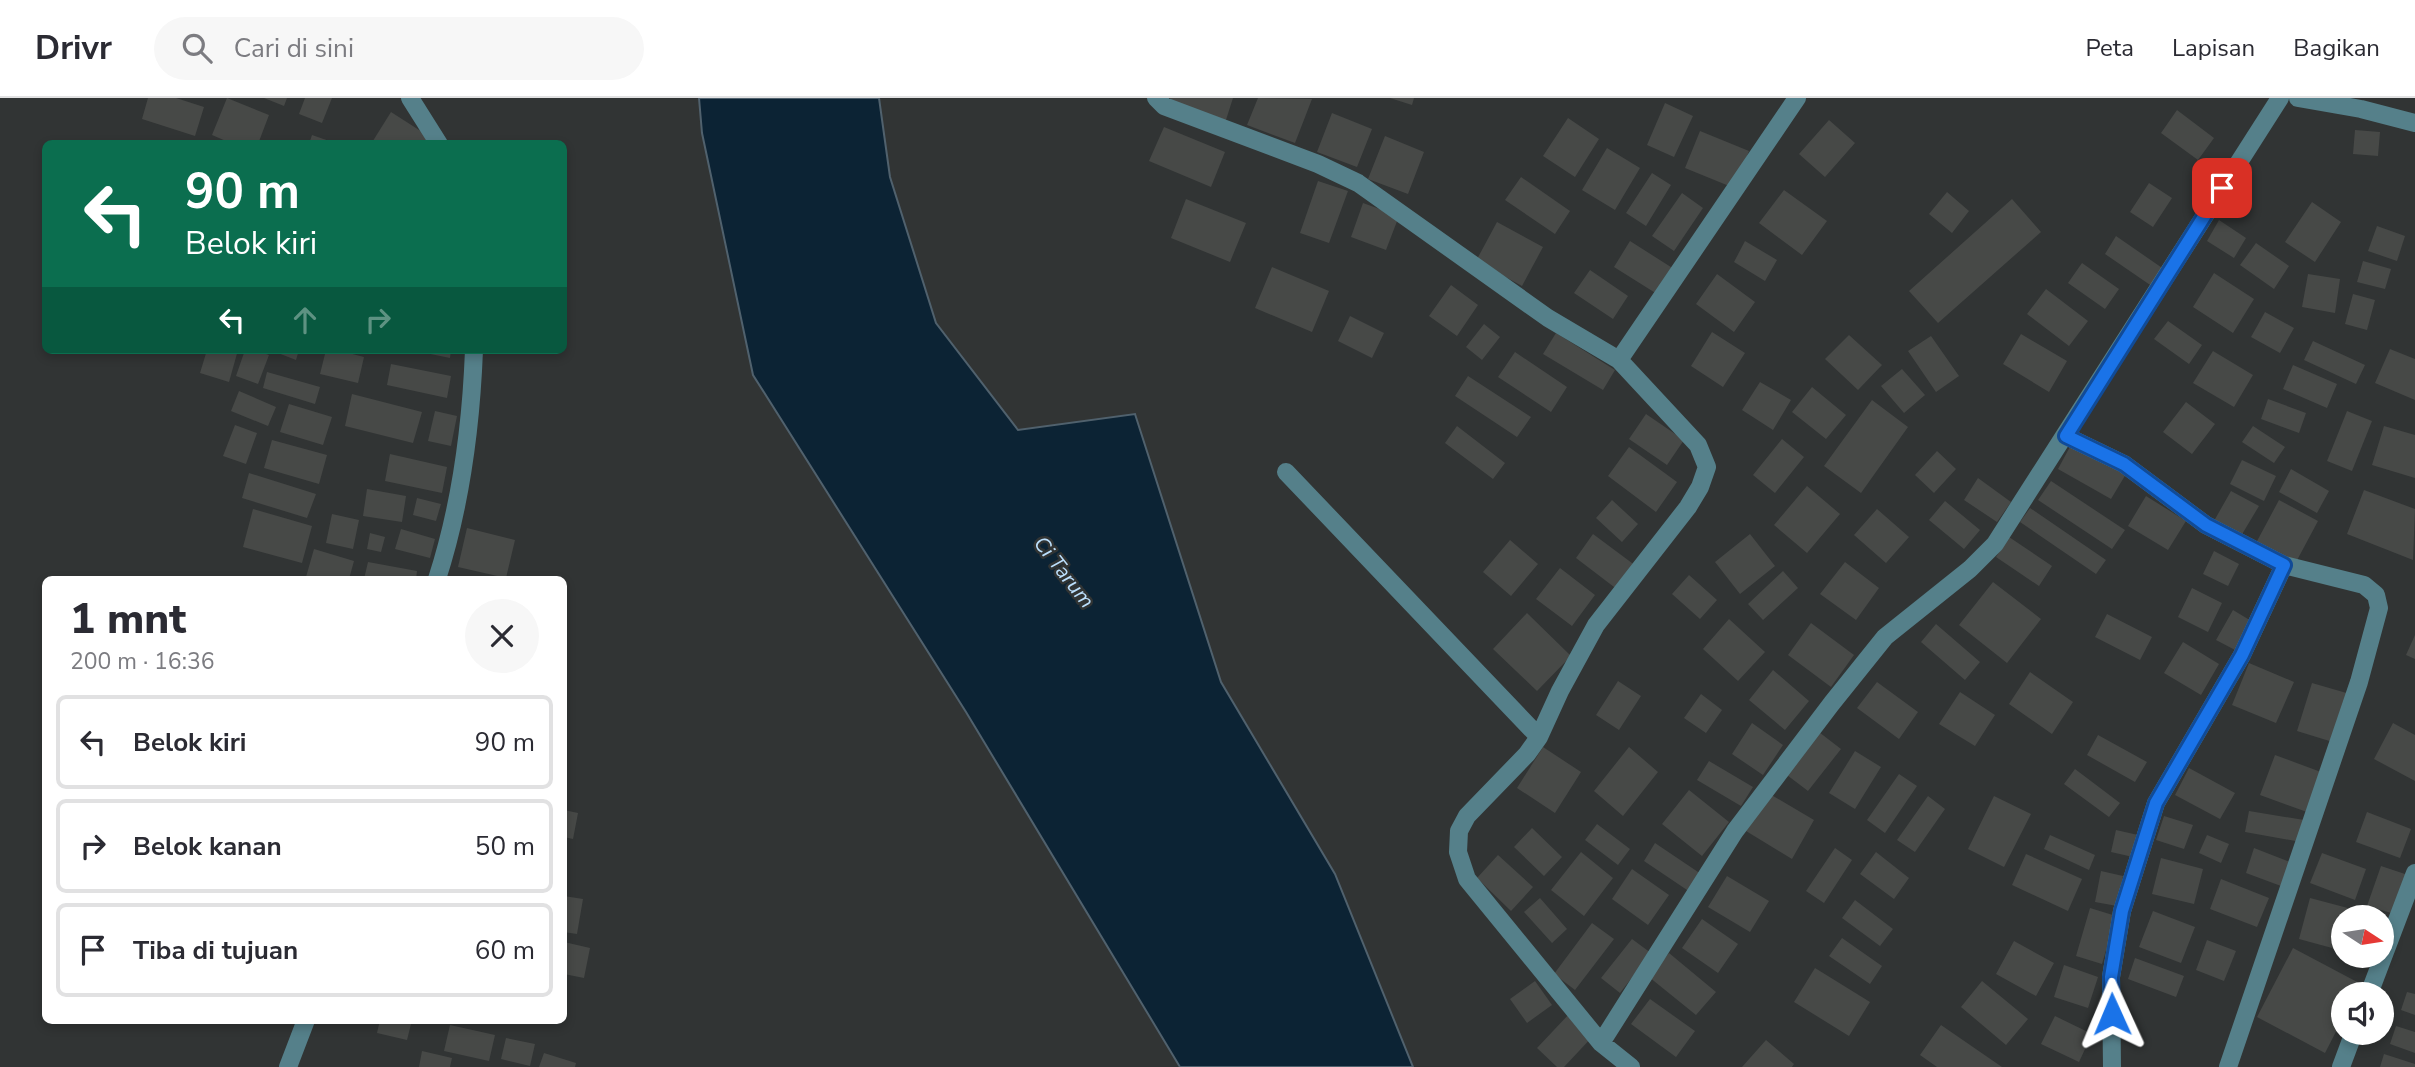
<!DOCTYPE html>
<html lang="id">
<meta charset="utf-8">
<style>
:root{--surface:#fff;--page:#f7f7f7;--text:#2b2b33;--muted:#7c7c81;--line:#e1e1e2}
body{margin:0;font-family:"Nunito Sans",sans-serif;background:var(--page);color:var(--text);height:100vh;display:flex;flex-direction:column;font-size:26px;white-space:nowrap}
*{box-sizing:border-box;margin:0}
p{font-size:23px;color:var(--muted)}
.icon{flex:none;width:38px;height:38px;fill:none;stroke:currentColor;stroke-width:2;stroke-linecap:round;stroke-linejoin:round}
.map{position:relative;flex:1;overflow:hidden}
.details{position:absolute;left:42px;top:478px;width:525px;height:448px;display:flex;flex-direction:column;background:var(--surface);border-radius:10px;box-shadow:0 4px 10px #0003}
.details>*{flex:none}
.top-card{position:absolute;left:42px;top:42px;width:525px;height:214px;border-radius:10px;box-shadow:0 4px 10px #0003;background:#0b6e4f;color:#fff;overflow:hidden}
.needle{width:46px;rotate:102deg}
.fabs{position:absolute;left:2331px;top:807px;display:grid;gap:14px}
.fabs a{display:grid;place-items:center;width:63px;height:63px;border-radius:50%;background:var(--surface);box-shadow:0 4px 10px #0003;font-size:35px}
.pin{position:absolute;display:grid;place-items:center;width:60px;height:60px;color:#fff;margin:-30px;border-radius:14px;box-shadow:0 4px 10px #0006}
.me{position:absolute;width:77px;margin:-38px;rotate:359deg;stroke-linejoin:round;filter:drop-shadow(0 0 5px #0008)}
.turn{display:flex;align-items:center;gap:24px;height:147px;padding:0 28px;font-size:32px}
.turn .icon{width:91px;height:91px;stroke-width:2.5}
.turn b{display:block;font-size:49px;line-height:60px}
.lanes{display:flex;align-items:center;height:66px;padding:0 28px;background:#0003;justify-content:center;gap:35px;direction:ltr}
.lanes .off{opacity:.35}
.round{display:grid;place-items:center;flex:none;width:74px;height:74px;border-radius:37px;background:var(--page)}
.summary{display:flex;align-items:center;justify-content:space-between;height:119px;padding:0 28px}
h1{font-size:42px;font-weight:800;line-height:52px}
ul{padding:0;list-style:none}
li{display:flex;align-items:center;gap:21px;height:94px;margin:0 14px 10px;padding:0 14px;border:4px solid var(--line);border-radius:10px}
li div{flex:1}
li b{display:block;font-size:26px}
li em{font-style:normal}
header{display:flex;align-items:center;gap:42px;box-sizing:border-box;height:98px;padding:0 35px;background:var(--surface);border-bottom:2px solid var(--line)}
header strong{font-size:33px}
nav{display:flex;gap:38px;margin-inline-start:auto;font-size:24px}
.search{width:490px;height:63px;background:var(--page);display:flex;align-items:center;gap:18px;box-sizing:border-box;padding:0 24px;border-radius:38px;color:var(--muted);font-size:26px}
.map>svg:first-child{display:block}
.water{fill:#0c2334;stroke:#50616d;stroke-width:2}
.building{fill:#474947}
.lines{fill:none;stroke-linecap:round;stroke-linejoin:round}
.minor{stroke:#55808a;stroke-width:18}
.route-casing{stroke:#114b97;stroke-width:18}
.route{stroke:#1a73e8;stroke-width:12}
.labels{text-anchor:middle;stroke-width:5;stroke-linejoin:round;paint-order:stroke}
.water-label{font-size:21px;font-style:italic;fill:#bbdffc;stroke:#313434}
</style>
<header>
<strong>Drivr</strong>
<div class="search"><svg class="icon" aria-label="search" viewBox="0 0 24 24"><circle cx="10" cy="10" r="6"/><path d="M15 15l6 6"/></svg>Cari di sini</div>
<nav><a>Peta</a><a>Lapisan</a><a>Bagikan</a></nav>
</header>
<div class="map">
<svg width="2415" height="969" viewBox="0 0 2415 969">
<rect width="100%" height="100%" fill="#313434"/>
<!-- water -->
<path class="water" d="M699 0H879L890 79 936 225 1018 332 1135 316 1221 584 1335 776 1413 969H1180L966 614 753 277 702 35Z"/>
<!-- building -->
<path class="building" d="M148 0H176L204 9 195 38 142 21Z
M227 0 269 17 258 46H233L212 37Z
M264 0H287L284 8Z
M305 0H332L322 25 299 16Z
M1170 0H1233L1225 25 1168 7Z
M1258 0 1312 1 1295 45 1247 27Z
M1390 0H1414L1412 7Z
M1665 5 1693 18 1674 59 1647 47Z
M2177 12 2214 40 2198 62 2161 35Z
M391 14 430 39 426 46H371Z
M1332 15 1372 31 1357 69 1317 54Z
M1568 20 1599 41 1575 79 1543 58Z
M1829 22 1855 45 1825 79 1799 56Z
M1164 29 1225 54 1211 89 1149 63Z
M2355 32 2380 34 2378 58 2353 56Z
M1700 33 1749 53 1734 90 1685 70Z
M312 37 335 45 334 46H309Z
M1385 38 1424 54 1408 96 1368 81Z
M1607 50 1640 70 1615 112 1582 92Z
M1652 75 1671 87 1646 128 1626 115Z
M1521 79 1570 113 1555 136 1505 102Z
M1318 83 1348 93 1329 145 1300 135Z
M2149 85 2172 100 2153 129 2130 114Z
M1784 92 1827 123 1802 157 1759 125Z
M1947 94 1969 113 1952 135 1929 116Z
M1682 95 1703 110 1674 153 1652 138Z
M1186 101 1246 125 1230 164 1171 140Z
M2012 101 2041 134 1938 225 1909 193Z
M2312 104 2341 124 2315 164 2285 144Z
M1363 105 1399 118 1386 152 1351 139Z
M2219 122 2246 140 2234 160 2207 143Z
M1497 124 1543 149 1522 188 1476 163Z
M2377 128 2405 138 2397 163 2368 153Z
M2116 138 2168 174 2156 191 2105 156Z
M1630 143 1674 171 1657 196 1614 169Z
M1745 143 1777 162 1765 183 1734 164Z
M2256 145 2289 168 2274 191 2240 167Z
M2363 163 2391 171 2385 191 2357 184Z
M2082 165 2119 191 2105 211 2068 185Z
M1272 169 1329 193 1312 234 1255 210Z
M1590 172 1628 198 1613 221 1574 195Z
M2214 175 2254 201 2233 235 2193 209Z
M1717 176 1755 204 1734 234 1696 206Z
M2308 176 2340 181 2335 215 2302 209Z
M1451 187 1478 207 1457 238 1429 218Z
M2046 191 2088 223 2069 248 2027 216Z
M2353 196 2375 202 2367 232 2345 226Z
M2265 214 2294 230 2280 255 2251 239Z
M1350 218 1384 235 1372 260 1338 243Z
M2168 223 2202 247 2189 266 2154 241Z
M1484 226 1500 239 1482 262 1466 249Z
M1712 234 1745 255 1723 289 1691 268Z
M1556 235 1615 272 1603 292 1543 256Z
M2021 236 2067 263 2049 294 2003 266Z
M1849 237 1882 267 1858 292 1825 261Z
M1931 238 1959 278 1936 294 1908 253Z
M2313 243 2365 267 2356 286 2304 262Z
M2390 251 2415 261V302L2375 285Z
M207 252H238L229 284 200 275Z
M245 252H255L269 257 258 286 236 278Z
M279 252H299L296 262 278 255Z
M326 252H337L364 259 358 285 320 276Z
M411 252H451L450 260Z
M2213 253 2253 277 2234 309 2193 285Z
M1515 254 1567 289 1551 314 1498 279Z
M391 266 451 278 447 300 387 287Z
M2293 267 2337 286 2327 310 2283 291Z
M1902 271 1925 297 1904 315 1881 288Z
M267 274 320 289 315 306 263 290Z
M1468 278 1531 319 1517 339 1455 298Z
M1760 284 1791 302 1773 332 1742 312Z
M1812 289 1846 317 1826 341 1792 314Z
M239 293 276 309 268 328 231 313Z
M352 296 422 314 413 345 345 328Z
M2268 301 2306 315 2299 335 2261 321Z
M1872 302 1908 329 1861 395 1824 368Z
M2186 304 2215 326 2192 356 2163 334Z
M289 306 332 319 323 347 280 334Z
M435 313 457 318 451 348 428 343Z
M2347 313 2372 323 2352 373 2327 363Z
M1646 316 1684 342 1667 367 1629 341Z
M235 327 257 335 246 366 223 358Z
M1457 328 1505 365 1493 381 1445 345Z
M2253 328 2285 349 2274 365 2242 344Z
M2384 328 2415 337V380L2372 367Z
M1782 341 1804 359 1775 395 1753 377Z
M272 342 327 357 319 386 264 370Z
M2072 345 2126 376 2111 401 2058 371Z
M1629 349 1677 384 1656 414 1608 378Z
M1937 353 1956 371 1934 395 1915 377Z
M390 356 447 369 442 395 385 383Z
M2242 362 2276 378 2264 403 2230 386Z
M2291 371 2329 393 2317 415 2279 394Z
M249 375 316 396 307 420 242 400Z
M1978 380 2011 404 1997 424 1964 402Z
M2051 383 2125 432 2112 451 2038 402Z
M1807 388 1840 416 1807 455 1774 427Z
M367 391 406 398 402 424 363 418Z
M2364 392 2415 411 2413 462 2347 436Z
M2231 393 2259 408 2241 438 2214 423Z
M2146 398 2186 423 2168 452 2128 428Z
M417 400 441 406 436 423 413 417Z
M1612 402 1638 426 1622 444 1596 420Z
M2279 402 2318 423 2295 466 2256 445Z
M1945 403 1980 432 1964 451 1929 422Z
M2030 410 2106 462 2096 476 2020 424Z
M253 411 312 428 302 465 243 449Z
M1877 411 1909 439 1886 465 1854 437Z
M332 416 359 422 353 451 326 445Z
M467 430 515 442 506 480 458 469Z
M401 431 435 441 430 460 395 451Z
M370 435 385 439 381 454 367 451Z
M1593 436 1636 468 1618 492 1576 460Z
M1750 436 1775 468 1740 496 1715 464Z
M2009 439 2052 468 2039 488 1996 459Z
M1510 442 1538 466 1511 498 1483 474Z
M314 451 354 463 349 481H316L306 479Z
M2214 453 2239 466 2228 488 2203 476Z
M368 464 417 473 416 481H364Z
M1845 464 1879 490 1856 522 1820 496Z
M1560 470 1595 497 1572 528 1536 501Z
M1783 473 1798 490 1763 522 1748 506Z
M1689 477 1717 502 1700 521 1672 496Z
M1993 484 2041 521 2007 565 1959 527Z
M2192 490 2222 505 2208 534 2178 519Z
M2233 512 2253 524 2237 553 2216 542Z
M1527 515 1571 558 1537 593 1493 551Z
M2107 516 2152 539 2140 562 2095 539Z
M1729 521 1765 554 1738 583 1703 551Z
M1811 525 1854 557 1831 589 1788 557Z
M1936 526 1980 564 1965 582 1921 544Z
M2415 537V561L2406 557Z
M2183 544 2219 566 2201 597 2164 575Z
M2249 565 2294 584 2276 625 2232 607Z
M1773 572 1809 603 1785 632 1749 602Z
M2030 574 2073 604 2052 636 2009 606Z
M1618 583 1641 598 1619 632 1596 617Z
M1877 584 1918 614 1899 641 1857 610Z
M2312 585 2350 596 2336 645 2297 633Z
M1960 594 1995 617 1975 648 1939 626Z
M1701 596 1722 612 1706 635 1684 620Z
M1752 625 1783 647 1763 677 1732 656Z
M2393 625 2415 637V683L2374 661Z
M1815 631 1841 651 1808 693 1783 674Z
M2098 637 2147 664 2135 684 2087 657Z
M1543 649 1581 674 1555 715 1517 690Z
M1629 649 1658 674 1623 718 1594 693Z
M1855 653 1881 669 1855 711 1829 695Z
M2275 657 2321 674 2307 714 2260 697Z
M1709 663 1753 689 1741 708 1697 682Z
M2189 670 2235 695 2220 721 2175 697Z
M2075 671 2120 705 2109 719 2064 686Z
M1899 676 1917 688 1885 735 1867 722Z
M1689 692 1729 724 1702 758 1662 726Z
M1768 695 1814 722 1792 761 1746 733Z
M1928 698 1945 711 1915 754 1897 742Z
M1994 698 2031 716 2004 769 1968 751Z
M564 712 578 715 573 741 564 739Z
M2249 713 2304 722 2301 744 2245 734Z
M2367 714 2411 731 2400 760 2356 744Z
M2164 718 2193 727 2184 751 2156 742Z
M1597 726 1630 751 1618 767 1585 742Z
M1532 730 1562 759 1544 778 1514 749Z
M2116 732 2138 737 2133 759 2111 754Z
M2050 737 2095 757 2089 772 2044 751Z
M2207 737 2229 746 2221 765 2199 755Z
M1655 745 1701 776 1690 794 1644 763Z
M1835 750 1852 762 1824 805 1806 793Z
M2254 750 2290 764 2281 788 2246 775Z
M1581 754 1613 780 1584 818 1551 792Z
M1876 754 1909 780 1894 801 1860 776Z
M2322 755 2366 771 2355 802 2310 785Z
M2026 756 2082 781 2068 813 2012 787Z
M1498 757 1533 789 1511 813 1477 780Z
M2161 760 2203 771 2194 806 2152 796Z
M2381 768 2408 777 2395 816 2367 808Z
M1632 771 1669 797 1648 827 1612 801Z
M2101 773 2123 778 2117 808 2095 804Z
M1727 778 1769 803 1750 834 1708 809Z
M2221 781 2269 800 2257 829 2210 811Z
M564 798 583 801 577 836 564 834Z
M1540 800 1567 831 1552 845 1524 814Z
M2310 800 2363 814 2362 819H2343V853L2299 841Z
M1855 802 1893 831 1880 848 1842 820Z
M2090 810 2116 818 2102 866 2076 858Z
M2153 813 2195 829 2181 865 2139 849Z
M1702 821 1738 846 1718 875 1682 850Z
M1592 825 1614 841 1575 892 1554 876Z
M1842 840 1882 868 1870 886 1829 858Z
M1632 841 1651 855 1620 895 1601 880Z
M2207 842 2236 853 2224 883 2196 872Z
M2014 843 2054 865 2036 898 1996 876Z
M564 844 590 850 584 880 564 876Z
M2293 850 2361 886 2355 896H2343V920L2325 955 2257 919Z
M1669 855 1716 894 1696 917 1649 879Z
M2135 860 2184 878 2176 899 2128 881Z
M2064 867 2098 879 2088 910 2054 899Z
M1815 870 1870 904 1849 938 1794 904Z
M1535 883 1552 907 1527 925 1510 901Z
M1982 883 2028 921 2006 947 1961 909Z
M2407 894 2415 896V917L2401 912Z
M1650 901 1695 933 1676 959 1631 926Z
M1570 915 1594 937 1564 969H1557L1537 950Z
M2055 918 2092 936 2079 964 2041 946Z
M380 922H412L407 942 377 935Z
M450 927 495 937 489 963 444 953Z
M1941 927 2002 969H1937L1920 957Z
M2396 928 2415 934V955L2390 946Z
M506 940 535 946 530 968 501 961Z
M1766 942 1794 966 1792 969H1742Z
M422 953 452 960 450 969H419Z
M544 955 576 965 575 969H539Z
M2384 956 2415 966V969H2380Z"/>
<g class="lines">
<!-- minor -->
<path class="minor" d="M410 0 439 46
M1156 0 1164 8 1318 66 1358 85 1548 220 1619 262 1698 347 1707 369 1700 389 1688 409 1596 527 1560 593 1539 639 1527 656 1467 718 1459 733 1458 754 1467 781 1601 945 1631 969
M2298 0 2361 11 2415 25
M1619 262 1797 0
M2066 338 2124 366 2206 427 2284 467 2364 487 2376 497 2379 510 2359 584 2228 969
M1286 374 1539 639
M437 481C461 407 471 330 474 252
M2369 896 2415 775
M1601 945 1735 733 1832 605 1885 539 1970 471 1995 446 2280 0
M288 969 306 922
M2112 969 2111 879 2122 813 2156 705 2242 557 2284 467
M2341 969 2354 934"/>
</g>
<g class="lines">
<defs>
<path id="route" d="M2112 916 2111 879 2122 813 2156 705 2242 557 2284 467 2206 427 2124 366 2066 338 2222 90"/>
</defs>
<!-- route casing -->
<use href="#route" class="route-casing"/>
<!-- route -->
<use href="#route" class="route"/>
</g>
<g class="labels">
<!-- water labels -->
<g class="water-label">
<text transform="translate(1064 474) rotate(52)" y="7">Ci Tarum</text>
</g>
</g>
</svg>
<div class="fabs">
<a><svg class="needle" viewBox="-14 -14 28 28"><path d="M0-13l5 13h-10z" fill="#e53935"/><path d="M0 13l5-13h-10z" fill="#7c7c81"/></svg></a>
<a><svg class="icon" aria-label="sound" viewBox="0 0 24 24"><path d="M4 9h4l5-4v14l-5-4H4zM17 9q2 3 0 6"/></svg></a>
</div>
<div class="pin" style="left:2222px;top:90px;background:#d93025"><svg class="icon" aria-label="arrive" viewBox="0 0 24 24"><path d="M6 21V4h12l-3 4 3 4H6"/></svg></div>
<svg class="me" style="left:2112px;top:916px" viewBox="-20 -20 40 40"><path d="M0-17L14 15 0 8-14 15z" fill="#1a73e8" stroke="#fff" stroke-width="4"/></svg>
<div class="top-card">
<div class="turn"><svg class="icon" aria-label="left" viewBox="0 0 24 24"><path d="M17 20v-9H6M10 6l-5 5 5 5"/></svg><div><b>90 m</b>Belok kiri</div></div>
<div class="lanes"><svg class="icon" aria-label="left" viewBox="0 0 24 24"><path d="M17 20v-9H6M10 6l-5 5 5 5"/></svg><svg class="icon off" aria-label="ahead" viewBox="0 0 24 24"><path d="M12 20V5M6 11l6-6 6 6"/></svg><svg class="icon off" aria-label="right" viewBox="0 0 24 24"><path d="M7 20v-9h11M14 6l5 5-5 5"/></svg></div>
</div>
<section class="details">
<div class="summary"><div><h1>1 mnt</h1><p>200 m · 16:36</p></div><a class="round"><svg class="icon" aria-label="close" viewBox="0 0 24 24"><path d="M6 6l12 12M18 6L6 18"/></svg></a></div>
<ul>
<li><svg class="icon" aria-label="left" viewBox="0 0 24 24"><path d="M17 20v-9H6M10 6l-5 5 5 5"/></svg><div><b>Belok kiri</b></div><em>90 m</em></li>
<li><svg class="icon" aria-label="right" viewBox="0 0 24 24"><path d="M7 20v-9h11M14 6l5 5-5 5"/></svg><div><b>Belok kanan</b></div><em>50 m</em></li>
<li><svg class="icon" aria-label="arrive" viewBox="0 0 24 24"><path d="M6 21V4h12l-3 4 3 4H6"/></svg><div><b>Tiba di tujuan</b></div><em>60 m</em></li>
</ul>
</section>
</div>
